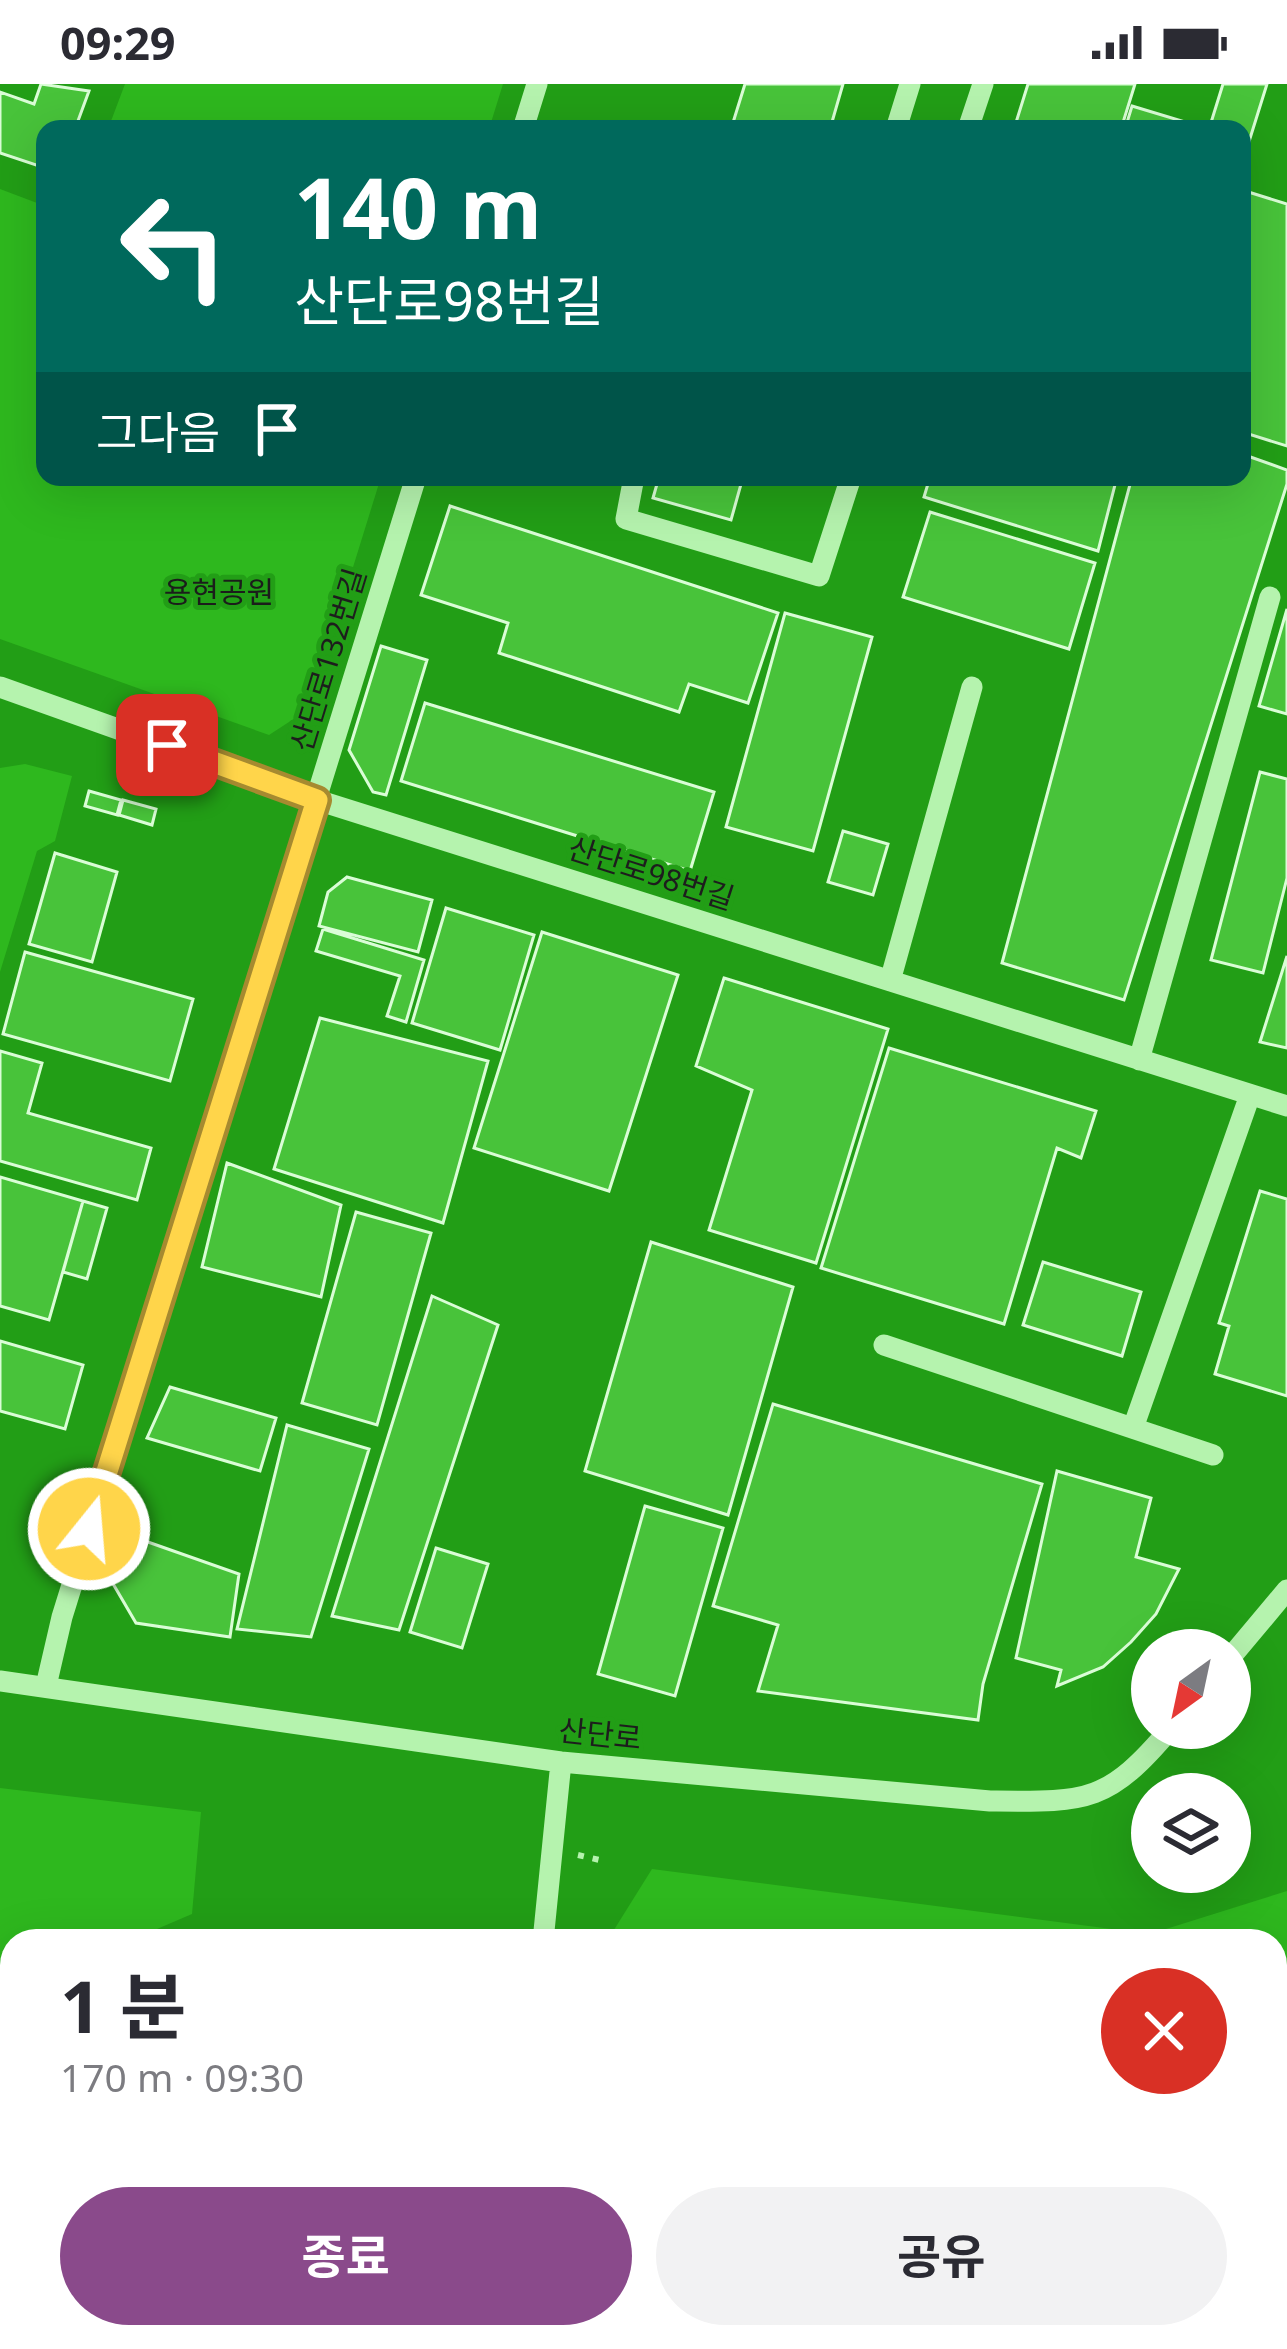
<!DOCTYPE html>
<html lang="ko">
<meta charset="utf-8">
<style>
:root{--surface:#fff;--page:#f2f2f3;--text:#2b2b33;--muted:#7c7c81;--accent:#8a4a8b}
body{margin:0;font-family:"Noto Sans","Noto Sans KR",sans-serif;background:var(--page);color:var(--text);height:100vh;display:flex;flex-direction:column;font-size:45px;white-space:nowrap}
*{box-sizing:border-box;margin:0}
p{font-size:39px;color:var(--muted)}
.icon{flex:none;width:66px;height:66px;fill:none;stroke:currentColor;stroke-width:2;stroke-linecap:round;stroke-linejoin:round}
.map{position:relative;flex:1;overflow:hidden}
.side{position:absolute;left:0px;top:1845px;width:1287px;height:420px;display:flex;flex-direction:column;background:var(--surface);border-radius:36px 36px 0 0;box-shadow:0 12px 48px #0002}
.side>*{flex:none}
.banner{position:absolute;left:36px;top:36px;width:1215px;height:366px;border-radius:24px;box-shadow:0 12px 48px #0002;background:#00695c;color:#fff;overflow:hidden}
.needle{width:78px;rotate:213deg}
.fabs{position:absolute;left:1131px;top:1545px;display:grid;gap:24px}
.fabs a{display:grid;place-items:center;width:120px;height:120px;border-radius:50%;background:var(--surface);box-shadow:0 12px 48px #0002;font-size:60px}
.pin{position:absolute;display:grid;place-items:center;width:102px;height:102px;color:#fff;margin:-51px;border-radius:24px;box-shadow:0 6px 18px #0006}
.me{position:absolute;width:132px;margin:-66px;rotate:17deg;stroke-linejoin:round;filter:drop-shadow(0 0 9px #0008)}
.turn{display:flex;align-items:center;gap:42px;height:252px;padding:0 60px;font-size:54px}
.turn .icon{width:156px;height:156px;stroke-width:2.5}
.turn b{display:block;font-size:84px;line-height:102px}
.then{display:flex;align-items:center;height:114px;padding:0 60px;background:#0003;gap:24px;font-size:45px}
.round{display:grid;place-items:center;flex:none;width:126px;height:126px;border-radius:63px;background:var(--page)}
.summary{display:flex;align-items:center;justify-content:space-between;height:204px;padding:0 60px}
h1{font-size:72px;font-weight:700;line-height:90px}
.cta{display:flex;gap:24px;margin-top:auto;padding:24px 60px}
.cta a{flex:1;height:138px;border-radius:72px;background:var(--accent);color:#fff;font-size:48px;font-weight:700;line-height:138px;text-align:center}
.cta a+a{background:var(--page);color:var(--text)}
.status{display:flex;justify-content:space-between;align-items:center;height:84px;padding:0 60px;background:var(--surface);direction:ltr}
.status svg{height:33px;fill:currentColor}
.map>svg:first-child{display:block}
.green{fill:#2eb81e}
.building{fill:#48c33a;stroke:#dafdd6;stroke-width:3}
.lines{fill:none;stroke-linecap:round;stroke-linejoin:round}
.path{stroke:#b5f3ae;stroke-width:6;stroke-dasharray:6 9;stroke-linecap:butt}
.lane{stroke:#b5f3ae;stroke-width:21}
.route-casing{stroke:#a68a30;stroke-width:30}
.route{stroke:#ffd54a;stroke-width:21}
.labels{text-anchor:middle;stroke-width:10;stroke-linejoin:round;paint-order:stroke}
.park-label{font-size:30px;fill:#1b1d1b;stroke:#229e16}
.street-label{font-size:30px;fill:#1d1d1d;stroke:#229e16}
</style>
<div class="status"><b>09:29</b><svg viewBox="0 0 49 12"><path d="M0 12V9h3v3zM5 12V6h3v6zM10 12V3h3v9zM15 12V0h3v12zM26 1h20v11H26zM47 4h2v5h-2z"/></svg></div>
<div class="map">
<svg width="1287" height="2265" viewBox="0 0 1287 2265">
<rect width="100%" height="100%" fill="#229e16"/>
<!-- green -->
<path class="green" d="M125 0H503L489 45H108Z
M0 105 45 122V393H381L309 625 269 651 0 555Z
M25 680 72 692 55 757 37 767 0 888V684Z
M0 1704 201 1728 192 1830 129 1857H12V2253H1275V1857H607L652 1785 1150 1850 1287 1807V2265H0Z"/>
<!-- building -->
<path class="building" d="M41 0 89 7 75 45H45V84L0 69V8L34 20Z
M745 0H843L830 45H731Z
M1028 0H1135L1121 45H1014Z
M1223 0H1267L1242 80V45H1209Z
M1132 22 1202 43V45H1125Z
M1242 106 1287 120V362L1242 348Z
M1242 370 1287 386V400L1124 916 1002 879 1132 393H1242Z
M659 393H743L731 436 653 414Z
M930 393H1117L1098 467 924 413Z
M450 422 778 529 748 619 689 600 679 628 499 569 508 539 421 511Z
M930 428 1095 479 1069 565 903 513Z
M1287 525V630L1259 622Z
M785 529 872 553 813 767 726 743Z
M381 562 427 576 386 711 373 708 349 666Z
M425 619 714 708 690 787 401 697Z
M1260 688 1287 695V794L1263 889 1211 876Z
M89 707 121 716 117 731 85 722Z
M123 716 156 725 152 741 119 731Z
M843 747 888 760 873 811 828 798Z
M55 769 117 788 92 878 29 860Z
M347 793 432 816 418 868 319 842 328 808Z
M446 824 534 851 500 966 412 939Z
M323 845 424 876 406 938 387 932 400 892 316 867Z
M542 848 678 891 609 1107 474 1064Z
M25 868 193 915 170 997 3 950Z
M1287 872V964L1260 958Z
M724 894 888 945 816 1179 709 1146 752 1006 696 982Z
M320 934 488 977 443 1139 274 1085Z
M889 964 1096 1027 1081 1074 1057 1064 1004 1240 821 1184Z
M0 967 42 979 28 1029 151 1064 137 1116 0 1077Z
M227 1079 341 1121 321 1213 202 1183Z
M0 1093 83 1117 49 1236 0 1222Z
M1260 1107 1287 1115V1312L1215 1290 1229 1242 1219 1239Z
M83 1117 107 1124 87 1195 63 1188Z
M356 1128 431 1149 377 1341 302 1319Z
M651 1158 793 1203 728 1431 585 1387Z
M1043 1178 1141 1208 1122 1272 1023 1241Z
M432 1212 498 1241 399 1546 332 1532Z
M0 1257 83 1281 65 1345 0 1327Z
M170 1303 276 1334 260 1387 147 1354Z
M773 1320 1042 1400 983 1600 978 1636 758 1607 778 1541 713 1522Z
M287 1341 369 1365 311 1553 237 1545Z
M1057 1387 1151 1414 1136 1473 1179 1485 1156 1530 1131 1558 1103 1583 1057 1602 1061 1586 1016 1574Z
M645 1422 723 1444 675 1612 598 1590Z
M128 1451 239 1490 230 1553 136 1539 112 1498Z
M436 1464 488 1480 462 1564 410 1548Z"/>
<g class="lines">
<!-- path -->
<path class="path" d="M578 1771 604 1777"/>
<!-- lane -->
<path class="lane" d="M523 45 537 0
M896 45 910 0
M968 45 983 0
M634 393 626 435 819 492 851 393
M0 603 317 716 1287 1022
M890 897 972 603
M1139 976 1270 513
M884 1261 1213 1371
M1133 1344 1250 1011
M1230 1574 1287 1506
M0 1597 561 1678 990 1717C1087 1718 1107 1720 1171 1644
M46 1602 62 1533 416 393
M543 1857 561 1678"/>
</g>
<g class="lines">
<defs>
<path id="route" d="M89 1445 317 716 167 661"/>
</defs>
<!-- route casing -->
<use href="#route" class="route-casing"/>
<!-- route -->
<use href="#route" class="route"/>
</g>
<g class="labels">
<!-- park labels -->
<g class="park-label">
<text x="219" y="519">용현공원</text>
</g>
<!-- street labels -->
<g class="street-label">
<text transform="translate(329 576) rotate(-73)" y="10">산단로132번길</text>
<text transform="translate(651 790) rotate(18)" y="10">산단로98번길</text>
<text transform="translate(600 1651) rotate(6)" y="10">산단로</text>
</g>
</g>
</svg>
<div class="fabs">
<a><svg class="needle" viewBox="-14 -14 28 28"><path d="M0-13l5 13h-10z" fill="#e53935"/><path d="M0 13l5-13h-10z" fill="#7c7c81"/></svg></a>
<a><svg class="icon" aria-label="layers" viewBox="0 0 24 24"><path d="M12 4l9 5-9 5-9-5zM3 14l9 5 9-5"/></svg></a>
</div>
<div class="pin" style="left:167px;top:661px;background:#d93025"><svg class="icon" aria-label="arrive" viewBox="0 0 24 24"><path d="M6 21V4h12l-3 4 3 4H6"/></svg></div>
<svg class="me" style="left:89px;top:1445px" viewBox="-20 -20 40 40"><circle r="17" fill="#ffd54a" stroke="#fff" stroke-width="3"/><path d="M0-11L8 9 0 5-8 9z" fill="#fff"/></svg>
<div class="banner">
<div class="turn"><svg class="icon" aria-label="left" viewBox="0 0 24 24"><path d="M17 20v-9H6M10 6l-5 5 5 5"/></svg><div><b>140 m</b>산단로98번길</div></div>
<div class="then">그다음<svg class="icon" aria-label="arrive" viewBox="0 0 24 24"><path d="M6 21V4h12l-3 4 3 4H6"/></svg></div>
</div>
<section class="side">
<div class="summary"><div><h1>1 분</h1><p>170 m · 09:30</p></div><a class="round" style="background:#d93025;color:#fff"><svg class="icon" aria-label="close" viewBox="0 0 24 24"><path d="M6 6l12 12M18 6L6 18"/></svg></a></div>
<div class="cta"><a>종료</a><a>공유</a></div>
</section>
</div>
